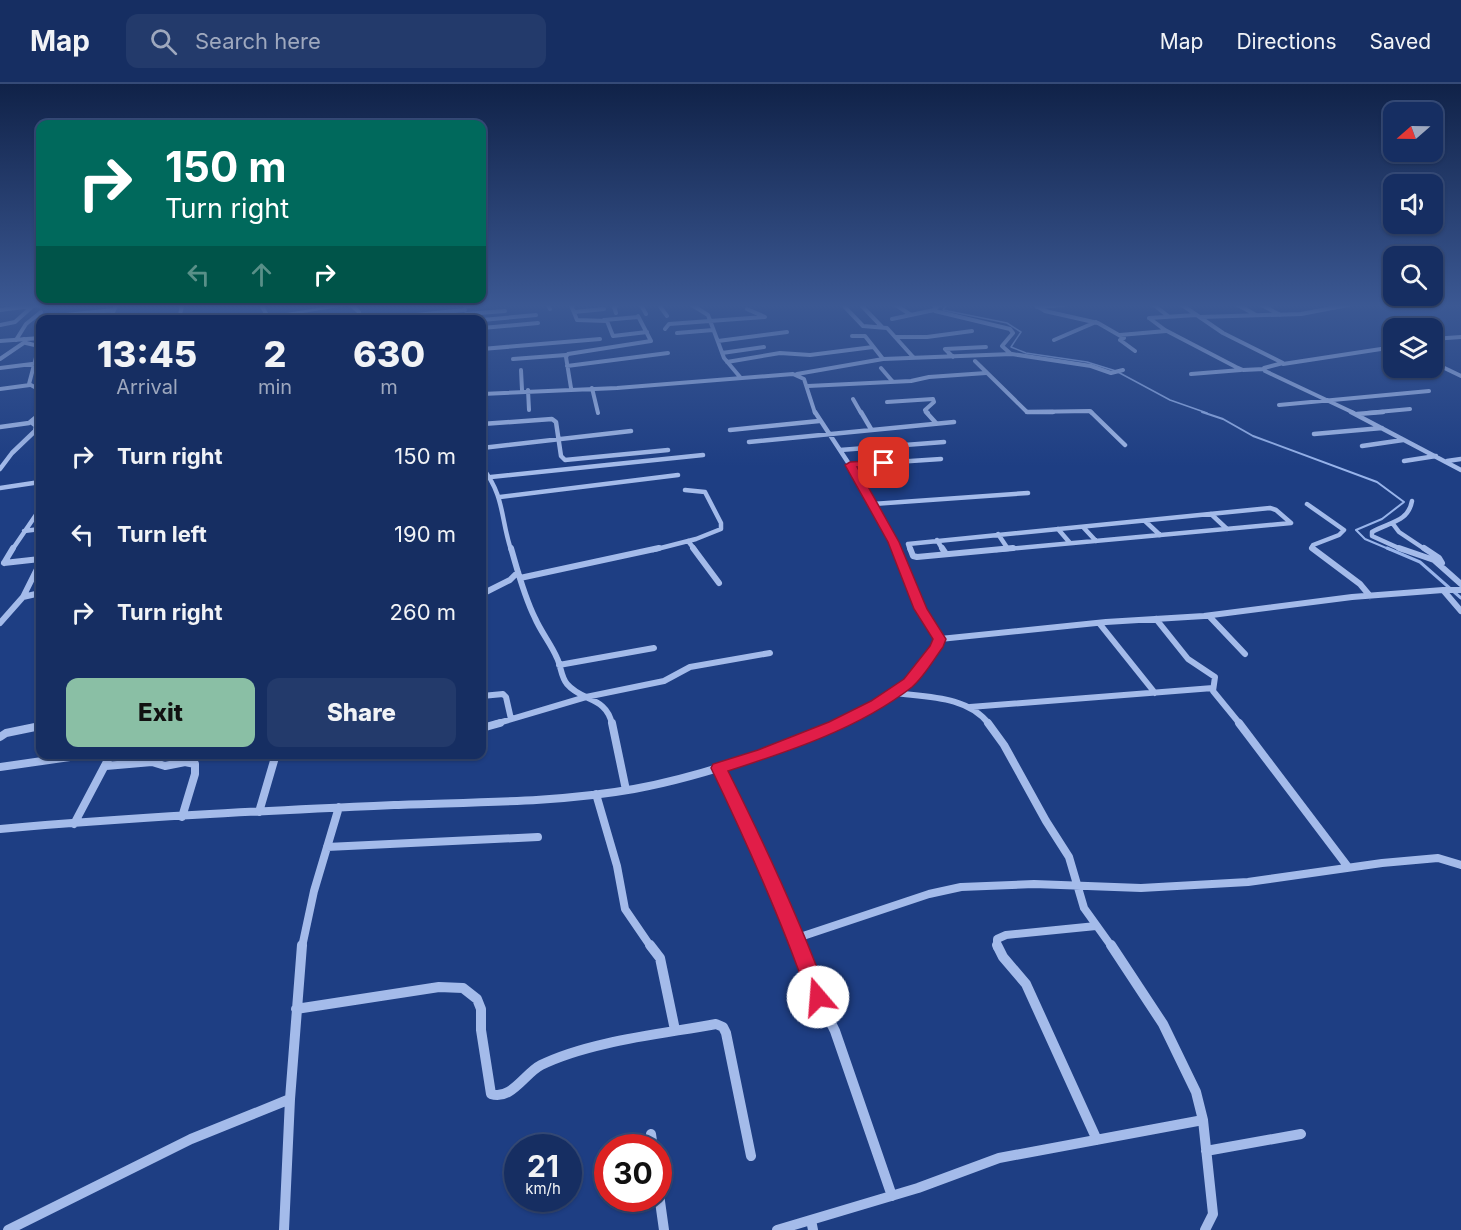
<!DOCTYPE html>
<style>
:root{--surface:#162e62;--page:#233a6b;--text:#f1f3f6;--muted:#9ea8be;--line:#354a77;--accent:#8abfa5}
body{margin:0;font-family:Inter,sans-serif;background:var(--page);color:var(--text);height:100vh;display:flex;flex-direction:column;font-size:22px;white-space:nowrap}
*{box-sizing:border-box;margin:0}
p{font-size:20px;color:var(--muted)}
.icon{flex:none;width:33px;height:33px;fill:none;stroke:currentColor;stroke-width:2;stroke-linecap:round;stroke-linejoin:round}
.map{position:relative;flex:1;overflow:hidden}
.panel{position:absolute;left:36px;top:231px;width:450px;height:444px;display:flex;flex-direction:column;background:var(--surface);border-radius:12px;box-shadow:0 2px 4px #0004,0 0 0 2px var(--line)}
.panel>*{flex:none}
.guide{position:absolute;left:36px;top:36px;width:450px;height:183px;border-radius:12px;box-shadow:0 2px 4px #0004,0 0 0 2px var(--line);background:#00695c;color:#fff;overflow:hidden}
.needle{width:39px;rotate:250deg}
.fabs{position:absolute;left:1383px;top:18px;display:grid;gap:12px}
.fabs a{display:grid;place-items:center;width:60px;height:60px;border-radius:12px;background:var(--surface);box-shadow:0 2px 4px #0004,0 0 0 2px var(--line);font-size:30px}
.speed{position:absolute;left:504px;top:1050px;display:flex;gap:12px;font-size:30px;font-weight:700;text-align:center}
.speed>*{display:grid;place-content:center;width:78px;height:78px;border-radius:50%;background:var(--surface);box-shadow:0 2px 4px #0004,0 0 0 2px var(--line);line-height:1}
.speed small{font-size:15px;font-weight:400}
.speed .limit{border:9px solid #d22;background:#fff;color:#111}
.pin{position:absolute;display:grid;place-items:center;width:51px;height:51px;color:#fff;margin:-26px;border-radius:12px;box-shadow:0 3px 9px #0006}
.me{position:absolute;width:66px;margin:-33px;rotate:342deg;stroke-linejoin:round;filter:drop-shadow(0 0 4px #0008)}
.turn{display:flex;align-items:center;gap:21px;height:126px;padding:0 30px;font-size:27px}
.turn .icon{width:78px;height:78px;stroke-width:2.5}
.turn b{display:block;font-size:42px;line-height:51px}
.lanes{display:flex;align-items:center;height:57px;padding:0 30px;background:#0003;justify-content:center;gap:30px;direction:ltr}
.lanes .off{opacity:.35}
.eta{display:flex;justify-content:space-evenly;align-items:center;height:102px;text-align:center}
.eta b{font-size:36px;font-weight:800;line-height:42px}
.cta{display:flex;gap:12px;margin-top:auto;padding:12px 30px}
.cta a{flex:1;height:69px;border-radius:12px;background:var(--accent);color:#111;font-size:24px;font-weight:800;line-height:69px;text-align:center}
.cta a+a{background:var(--page);color:var(--text)}
ul{padding:0;list-style:none}
li{display:flex;align-items:center;gap:18px;height:78px;padding:0 30px}
li div{flex:1}
li b{display:block;font-size:22px}
li em{font-style:normal}
header{display:flex;align-items:center;gap:36px;box-sizing:border-box;height:84px;padding:0 30px;background:var(--surface);border-bottom:2px solid var(--line)}
header strong{font-size:28px}
nav{display:flex;gap:33px;margin-inline-start:auto;font-size:21px}
.search{width:420px;height:54px;background:var(--page);display:flex;align-items:center;gap:15px;box-sizing:border-box;padding:0 21px;border-radius:12px;color:var(--muted);font-size:22px}
.map>svg:first-child{display:block}
.lines{fill:none;stroke-linecap:round;stroke-linejoin:round}
.stream-far2{stroke:#98b4eb;stroke-width:1.5}
.stream-far1{stroke:#98b4eb;stroke-width:2}
.stream{stroke:#98b4eb;stroke-width:3}
.minor-far4{stroke:#a4bbea;stroke-width:4}
.minor-far3{stroke:#a4bbea;stroke-width:4.5}
.minor-far2{stroke:#a4bbea;stroke-width:6}
.minor-far1{stroke:#a4bbea;stroke-width:8}
.minor{stroke:#a4bbea;stroke-width:10}
.tertiary{fill:#a4bbea;fill-rule:evenodd}
.route{fill:#e11d48;stroke:#92132f;stroke-width:1.5}
</style>
<header>
<strong>Map</strong>
<div class="search"><svg class="icon" aria-label="search" viewBox="0 0 24 24"><circle cx="10" cy="10" r="6"/><path d="M15 15l6 6"/></svg>Search here</div>
<nav><a>Map</a><a>Directions</a><a>Saved</a></nav>
</header>
<div class="map">
<svg width="1461" height="1146" viewBox="0 0 1461 1146">
<rect width="100%" height="100%" fill="#1e3e83"/>
<g class="lines">
<!-- stream-far2 -->
<path class="stream-far2" d="M947 221 943 226 1007 239 1021 248 1011 263 1026 269 1087 278 1116 287 1170 316 1207 329"/>
<!-- stream-far1 -->
<path class="stream-far1" d="M1202 328 1223 335 1253 352 1377 398 1404 418 1382 435 1356 446 1365 455 1391 466"/>
<!-- stream -->
<path class="stream" d="M1387 464 1420 478 1461 514"/>
<!-- minor-far4 -->
<path class="minor-far4" d="M261 221 268 233
M351 221 359 228 360 236
M548 221 550 225
M571 221 577 236 607 237 613 252 647 248
M641 221 646 230
M659 221 667 232
M692 221 708 231 724 274 740 293
M861 221 882 243
M896 221 911 231
M940 221 935 224V227L1010 245 1013 249 1002 262 1011 270
M1035 221 1045 227 1098 239 1124 254 1120 256 1135 267
M1154 221 1168 232
M1182 221 1223 249 1283 279 1264 284 1265 287 1354 329
M1238 221 1256 231
M1262 221 1280 231
M465 222 477 221
M844 222 863 242 887 244 914 274
M1037 223 1063 221
M0 226 39 221
M574 228 604 225
M616 229 614 223 617 221
M466 230 505 227
M56 232 114 226
M1200 233 1301 230 1348 221
M1149 234 1165 246 1236 283 1243 286 1264 285
M1149 234 1196 231
M892 235 934 226
M110 236 116 221
M179 236 182 221
M401 236V233L406 232 465 226
M482 236 536 231
M604 236 638 233
M0 241 15 238 34 221
M482 244 538 239
M665 245 669 240 765 233 747 225
M677 249 713 246
M1120 251 1166 247
M852 252H865L883 275
M896 253H927L972 247
M24 255 26 259 39 262 29 300 40 306
M1432 255 1461 253
M16 256 26 240 41 228
M1054 256 1096 238
M718 257 787 248
M482 265 600 255
M722 269 764 263
M953 273 945 265 986 263
M0 275 25 258
M513 275 566 271
M975 277 1027 328 1090 327 1092 329
M727 278 780 269 810 271 873 263
M1432 278 1461 292
M1283 280 1394 263
M567 282 668 269
M0 284 40 279
M881 284 893 298
M521 286 522 306
M797 290 883 275 1012 270 1091 282 1111 289 1123 286
M1191 290 1241 286
M808 302 911 297 929 293 986 289
M571 304 566 273 568 270 651 257 638 232
M592 304 598 329
M0 305 30 301
M528 306 529 326
M482 310 617 304 793 290 804 295 815 329
M853 315 861 329
M887 318 933 315 934 318 925 326 928 329
M1279 321 1429 307
M1367 329 1410 325"/>
<!-- minor-far3 -->
<path class="minor-far3" d="M815 328 868 409 897 466
M861 328 871 345
M926 328 936 339
M1027 328H1053
M1091 328 1125 361
M1351 328 1461 386
M1357 330 1383 328
M482 340 552 335 556 338 561 372 565 376 668 366
M0 343 29 339 40 330
M730 346 819 337
M1314 350 1382 344
M749 358 954 338
M1362 362 1403 356
M482 364 631 347
M840 366 944 358
M1404 377 1436 372
M1447 377 1461 375
M850 381 941 375
M482 383C505 413 500 432 511 466
M0 385 12 369 35 347 36 342 31 338
M491 393 703 371
M0 404 40 398
M500 413 678 391
M873 420 1028 409
M1307 420 1344 446 1339 451 1313 461 1312 464 1314 466
M1211 430 1227 445
M1145 437 1160 451
M1393 440 1399 448 1426 466
M1083 443 1096 457
M1058 445 1070 459
M24 447 40 445
M998 450 1008 465
M937 456 943 466
M688 457 695 466
M12 466 40 425
M653 466 696 455 721 445V439L705 408 685 406
M910 466 908 460 1270 424 1276 426 1291 439 996 466
M1403 466 1372 452V448C1388 438 1408 439 1412 417"/>
<!-- minor-far2 -->
<path class="minor-far2" d="M511 464C518 488 524 512 535 534 541 548 551 560 557 574 561 582 561 593 567 600 582 618 606 612 612 640
M693 464 719 499
M910 464 913 472 917 473 1013 464
M942 464 946 470
M1312 464 1360 500 1370 512
M1399 464 1434 476 1461 500
M1424 464 1439 474 1442 479
M4 479 13 464
M4 479 40 475
M520 494 659 464
M1461 506H1443L1461 527
M482 510 510 496 518 488
M23 513 40 509
M1209 532 1245 570
M1156 535 1188 575 1215 593 1213 607 1240 640
M0 539 23 513 40 479
M1099 539 1155 609
M940 555 1106 538 1204 532 1352 513 1443 506
M559 581 654 564
M895 609C927 613 968 612 989 640
M482 612 503 610 506 613 511 635
M970 623 1213 604
M495 640 586 613 664 597 690 583 770 569
M837 640C880 622 919 598 940 555L921 525 897 464"/>
<!-- minor-far1 -->
<path class="minor-far1" d="M612 639 626 706
M988 639 1004 661 1046 737 1069 773 1084 824 1112 863
M1239 639 1348 783
M482 644 500 639
M0 653 6 649 40 642
M106 682 152 678 165 682 185 678 195 680V690L182 733
M0 683 91 670
M718 684 754 756 800 863
M596 710 617 782 625 825 651 863
M259 728 276 670
M74 740 111 670
M0 745C131 733 262 727 394 721 474 718 555 719 634 705 705 692 774 667 841 639
M327 763 538 753
M797 854 929 810 961 803 1034 800 1141 804 1248 798 1382 779 1438 774 1461 781
M302 863 314 807 339 723
M997 863V855L1006 851 1096 842"/>
<!-- minor -->
<path class="minor" d="M650 861 660 874 675 946
M800 861 818 913 835 947 892 1112
M997 861 1003 873 1026 900 1097 1056
M1111 861 1163 940 1196 1008 1203 1036 1213 1130 1205 1146
M296 925 439 903 463 904 477 915 481 925V946L491 1010C511 1017 525 989 541 981 590 957 662 950 716 940L723 943 726 949 751 1072
M651 1050 653 1064
M1206 1067 1301 1050
M658 1103 664 1146
M811 1136 813 1146
M8 1146 191 1055 290 1015 302 861
M284 1146 290 1015
M777 1146 918 1104 999 1074 1203 1036"/>
<!-- tertiary -->
<path class="tertiary" d="M336 221H351L261 236H243Z
M40 252V256L0 259V255Z"/>
</g>
<!-- sky -->
<linearGradient id="sky" x2="0" y2="1"><stop stop-color="#102248"/><stop offset="0.58" stop-color="#3b5893"/><stop offset="1" stop-color="#3b5893" stop-opacity="0"/></linearGradient>
<rect width="1461" height="382" fill="url(#sky)"/>
<!-- route -->
<path class="route" d="M884 376 889 379 888 381 857 383 899 458 927 525 946 555 943 563C934 575 924 593 912 603 860 644 790 667 728 687 765 761 800 835 828 913L825 919 818 922 811 919 808 913C781 834 747 759 711 684L713 680 758 666 829 638 871 617 904 595 930 562 933 555 914 525 888 458 845 381 850 378Z"/>
</svg>
<div class="fabs">
<a><svg class="needle" viewBox="-14 -14 28 28"><path d="M0-13l5 13h-10z" fill="#e53935"/><path d="M0 13l5-13h-10z" fill="#9ea8be"/></svg></a>
<a><svg class="icon" aria-label="sound" viewBox="0 0 24 24"><path d="M4 9h4l5-4v14l-5-4H4zM17 9q2 3 0 6"/></svg></a>
<a><svg class="icon" aria-label="search" viewBox="0 0 24 24"><circle cx="10" cy="10" r="6"/><path d="M15 15l6 6"/></svg></a>
<a><svg class="icon" aria-label="layers" viewBox="0 0 24 24"><path d="M12 4l9 5-9 5-9-5zM3 14l9 5 9-5"/></svg></a>
</div>
<div class="speed"><div>21<small>km/h</small></div><div class="limit">30</div></div>
<div class="pin" style="left:884px;top:379px;background:#d93025"><svg class="icon" aria-label="arrive" viewBox="0 0 24 24"><path d="M6 21V4h12l-3 4 3 4H6"/></svg></div>
<svg class="me" style="left:818px;top:913px" viewBox="-20 -20 40 40"><circle r="19" fill="#fff"/><path d="M0-13L10 11 0 6-10 11z" fill="#e11d48"/></svg>
<div class="guide">
<div class="turn"><svg class="icon" aria-label="right" viewBox="0 0 24 24"><path d="M7 20v-9h11M14 6l5 5-5 5"/></svg><div><b>150 m</b>Turn right</div></div>
<div class="lanes"><svg class="icon off" aria-label="left" viewBox="0 0 24 24"><path d="M17 20v-9H6M10 6l-5 5 5 5"/></svg><svg class="icon off" aria-label="ahead" viewBox="0 0 24 24"><path d="M12 20V5M6 11l6-6 6 6"/></svg><svg class="icon" aria-label="right" viewBox="0 0 24 24"><path d="M7 20v-9h11M14 6l5 5-5 5"/></svg></div>
</div>
<section class="panel">
<div class="eta">
<div><b>13:45</b><p>Arrival</p></div>
<div><b>2</b><p>min</p></div>
<div><b>630</b><p>m</p></div>
</div>
<ul>
<li><svg class="icon" aria-label="right" viewBox="0 0 24 24"><path d="M7 20v-9h11M14 6l5 5-5 5"/></svg><div><b>Turn right</b></div><em>150 m</em></li>
<li><svg class="icon" aria-label="left" viewBox="0 0 24 24"><path d="M17 20v-9H6M10 6l-5 5 5 5"/></svg><div><b>Turn left</b></div><em>190 m</em></li>
<li><svg class="icon" aria-label="right" viewBox="0 0 24 24"><path d="M7 20v-9h11M14 6l5 5-5 5"/></svg><div><b>Turn right</b></div><em>260 m</em></li>
</ul>
<div class="cta"><a>Exit</a><a>Share</a></div>
</section>
</div>
